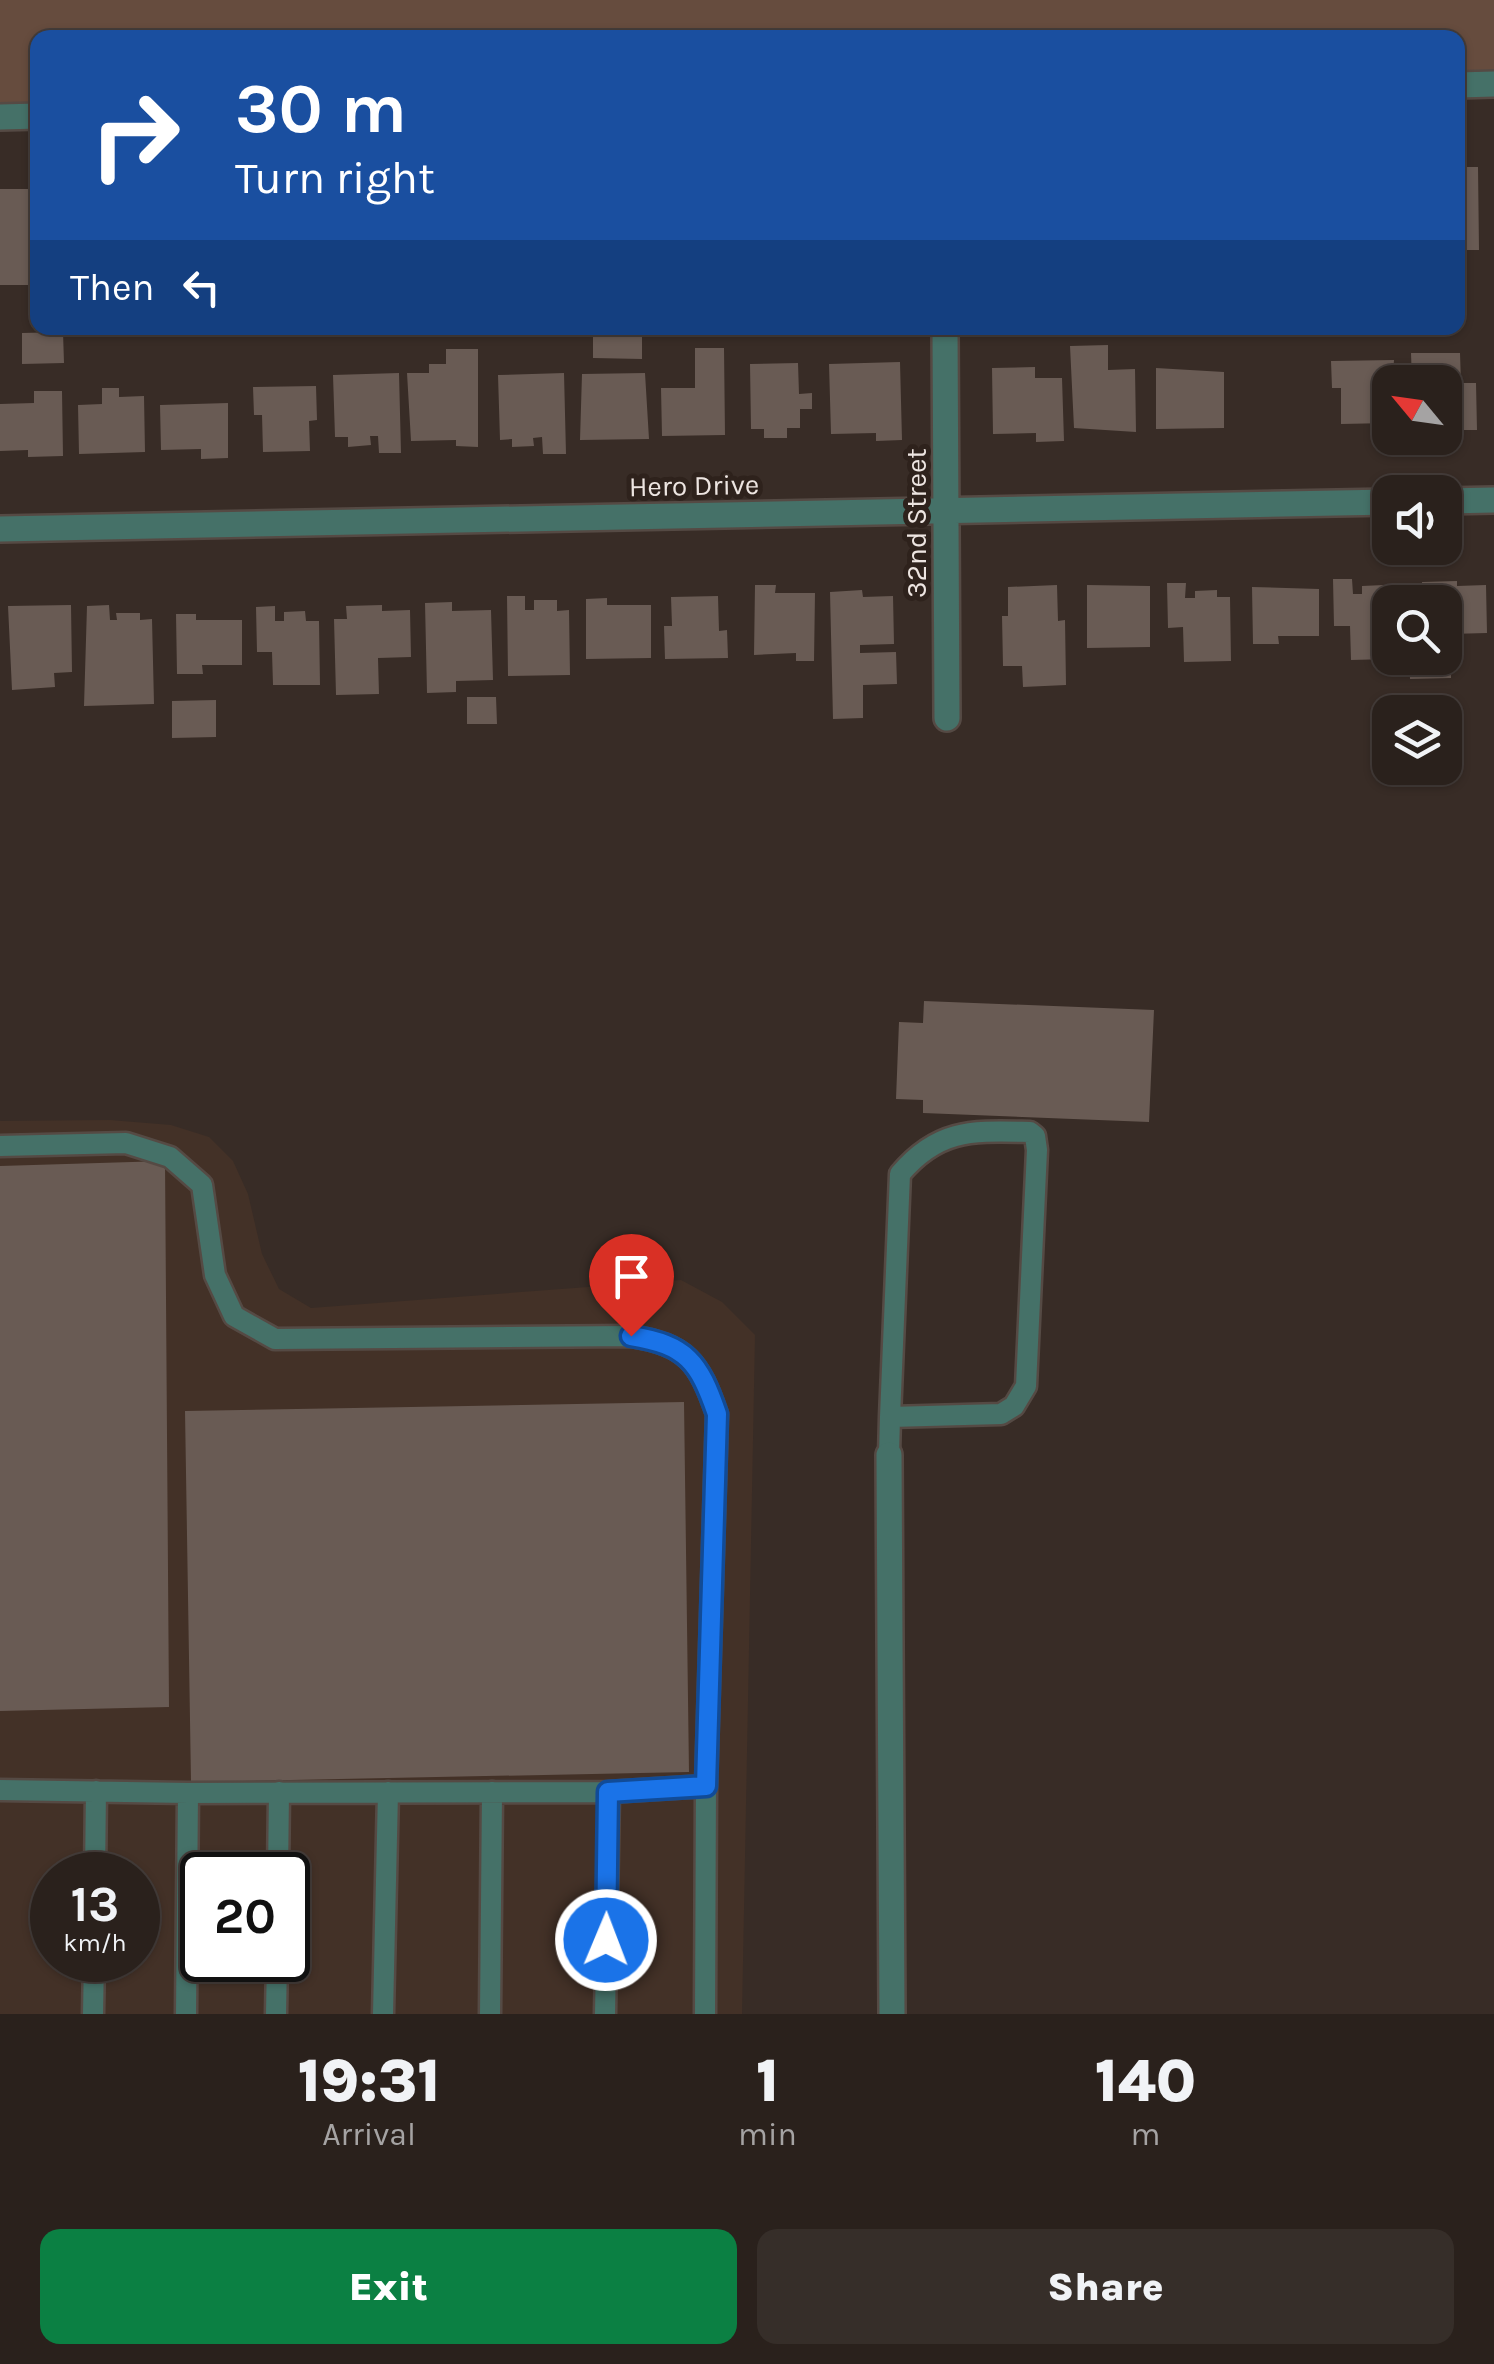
<!DOCTYPE html>
<style>
:root{--surface:#2a211c;--page:#362e29;--text:#f1f3f6;--muted:#a5a3a3;--line:#463e3b;--accent:#0b8043}
body{margin:0;font-family:Karla,sans-serif;background:var(--page);color:var(--text);height:100vh;display:flex;flex-direction:column;font-size:38px;white-space:nowrap}
*{box-sizing:border-box;margin:0}
p{font-size:32px;color:var(--muted)}
.icon{flex:none;width:55px;height:55px;fill:none;stroke:currentColor;stroke-width:2;stroke-linecap:round;stroke-linejoin:round}
.map{position:relative;height:2014px;overflow:hidden}
.details{display:flex;flex-direction:column;background:var(--surface);flex:1}
.details>*{flex:none}
.hud{position:absolute;left:30px;top:30px;width:1435px;height:305px;border-radius:20px;box-shadow:0 2px 8px #0004,0 0 0 2px var(--line);background:#1a4fa0;color:#fff;overflow:hidden}
.needle{width:65px;rotate:299deg}
.fabs{position:absolute;left:1372px;top:365px;display:grid;gap:20px}
.fabs a{display:grid;place-items:center;width:90px;height:90px;border-radius:20px;background:var(--surface);box-shadow:0 2px 8px #0004,0 0 0 2px var(--line);font-size:50px}
.speed{position:absolute;left:30px;top:1852px;display:flex;gap:20px;font-size:50px;font-weight:700;text-align:center}
.speed>*{display:grid;place-content:center;width:130px;height:130px;border-radius:50%;background:var(--surface);box-shadow:0 2px 8px #0004,0 0 0 2px var(--line);line-height:1}
.speed small{font-size:25px;font-weight:400}
.speed .limit{border:5px solid #111;border-radius:15px;background:#fff;color:#111}
.pin{position:absolute;display:grid;place-items:center;width:85px;height:85px;color:#fff;margin:-102px -42px;border-radius:50% 50% 50% 0;rotate:-45deg;box-shadow:0 0 10px #0007}
.pin .icon{rotate:45deg}
.me{position:absolute;width:110px;margin:-55px;rotate:1deg;stroke-linejoin:round;filter:drop-shadow(0 0 8px #0008)}
.turn{display:flex;align-items:center;gap:35px;height:210px;padding:0 40px;font-size:45px}
.turn .icon{width:130px;height:130px;stroke-width:2.5}
.turn b{display:block;font-size:70px;line-height:85px}
.then{display:flex;align-items:center;height:95px;padding:0 40px;background:#0003;gap:20px;font-size:38px}
.eta{display:flex;justify-content:space-evenly;align-items:center;height:170px;text-align:center}
.eta b{font-size:60px;font-weight:800;line-height:70px}
.button{display:flex;gap:20px;margin-top:auto;padding:20px 40px}
.button a{flex:1;height:115px;border-radius:20px;background:var(--accent);color:#fff;font-size:40px;font-weight:800;line-height:115px;text-align:center}
.button a+a{background:var(--page);color:var(--text)}
.map>svg:first-child{display:block}
.built{fill:#433127;fill-rule:evenodd}
.green{fill:#664c3e}
.building{fill:#695b54}
.lines{fill:none;stroke-linecap:round;stroke-linejoin:round}
.lane-casing{stroke:#554a44;stroke-width:25}
.street-casing{stroke:#554a44;stroke-width:30}
.lane{stroke:#457168;stroke-width:20}
.street{stroke:#457168;stroke-width:25}
.route-casing{stroke:#114b97;stroke-width:25}
.route{stroke:#1a73e8;stroke-width:18}
.labels{text-anchor:middle;stroke-width:10;stroke-linejoin:round;paint-order:stroke}
.street-label{font-size:28px;fill:#ede5e1;stroke:#2e221c}
</style>
<div class="map">
<svg width="1494" height="2014" viewBox="0 0 1494 2014">
<rect width="100%" height="100%" fill="#382c26"/>
<!-- built -->
<path class="built" d="M110 1120 171 1125 209 1137 233 1161 248 1194 262 1254 279 1289 311 1308 681 1280 722 1302 755 1335 742 2014H0V1121ZM52 1875H138V1960H52ZM202 1875H288V1960H202Z"/>
<!-- green -->
<path class="green" d="M0 0H1494V79L1458 80V38H38L37 113 0 114Z"/>
<!-- building -->
<path class="building" d="M1458 167H1478L1479 250H1458Z
M0 189H38V285H0Z
M593 328H642V359L593 358Z
M63 332 64 363 22 364V333Z
M1108 345V370L1135 369 1136 432 1074 428 1070 346Z
M695 348H724L725 435 662 436 661 388H695Z
M446 349H478V447L456 446V440L411 441 407 373H429V364H446Z
M1411 353H1460L1461 383H1476L1477 430H1458L1457 413 1445 412V382H1412Z
M1394 360 1389 423 1341 424V388H1332L1331 361Z
M900 362 902 440 876 441V433L831 434 829 364Z
M798 363 799 394 812 393V409H800V428H787V438H764V429H751L750 364Z
M1035 367V378H1062L1064 441 1036 442V433L993 434 992 368Z
M1156 368 1224 372V428L1156 429Z
M399 373 401 453H379L378 436H370L371 445 348 447V437H335L333 375Z
M564 373 566 454H543L542 437 533 438 534 446 512 447V439L500 440 498 375Z
M645 373 649 439 580 440 582 374Z
M316 386 317 420 309 421 310 451 263 452 262 415H254L253 387Z
M102 388H119V397L144 396 145 452 79 454 78 405 102 404Z
M34 391H62L63 456 28 457V450L0 451V404L34 403Z
M228 403V458L201 459V449L161 450 160 405Z
M1333 579H1352L1353 594H1362V586L1384 585 1385 594H1398V602H1390V659L1351 660 1350 626H1334Z
M1457 581V586L1486 585 1487 633 1450 634 1451 678 1410 679 1409 658H1445V602H1423L1422 582Z
M1167 583H1186L1185 598H1195V591L1217 590V597H1230L1231 661 1184 662 1183 627 1168 628Z
M755 585H776L775 593H815L814 661H796V653L754 655Z
M1057 585 1058 621 1065 620 1066 685 1023 687 1022 666H1003L1002 616H1008V587Z
M1087 585 1150 586V647L1087 648Z
M1252 587 1319 589V636H1278L1279 644H1253Z
M862 590 863 597 893 596 894 644 860 645V653L896 652 897 684 863 685V718L833 719 830 592Z
M507 596H525V610H534V600H557V611L569 610 570 675 508 676Z
M718 596 719 631 727 630 728 658 665 659 664 626H672L671 597Z
M607 598V605H651V658L586 659V599Z
M452 602V611L491 610 493 680 456 681V692L427 693 425 603Z
M71 605 72 672 54 673 55 687 12 690 8 606Z
M109 605 110 620H117L116 613H140V620L152 619 154 704 84 706 87 606Z
M382 605V611L410 610 411 657 378 658 379 694 336 695 334 619H347L346 606Z
M275 606V621H284V612L305 611 306 621H319L320 685H273L272 652H257L256 607Z
M176 614H196V620H242V665H202L203 674H177Z
M467 697H496L497 724H467Z
M216 700V737L172 738V701Z
M924 1001 1154 1010 1149 1122 923 1113V1100L896 1099 899 1022 923 1023Z
M165 1161 169 1707 0 1711V1166Z
M684 1402 689 1772 191 1782 185 1411Z"/>
<g class="lines">
<defs>
<path id="lane" d="M0 1146 126 1143 170 1157 202 1185 215 1275 234 1316 275 1339 631 1336C687 1345 699 1362 717 1414L706 1786
M889 1455 890 1417 900 1174C939 1128 973 1131 1030 1132L1035 1136 1037 1150 1026 1386 1014 1406 1001 1414 890 1417
M0 1790 188 1793 186 2014
M609 1792 706 1786 705 2014
M188 1793 609 1792 605 2014
M95 1875 96 1791
M278 1875 279 1792
M93 2014 94 1960
M276 2014 277 1960
M383 2014 388 1792
M490 2014 492 1792"/>
<path id="street" d="M1458 85 1494 84
M0 117 38 116
M945 328 947 718
M1445 501 1494 500
M0 529 1390 502
M889 1455 892 2014"/>
</defs>
<!-- lane casing -->
<use href="#lane" class="lane-casing"/>
<!-- street casing -->
<use href="#street" class="street-casing"/>
<!-- lane -->
<use href="#lane" class="lane"/>
<!-- street -->
<use href="#street" class="street"/>
</g>
<g class="lines">
<defs>
<path id="route" d="M606 1940 608 1792 706 1786 717 1414C699 1362 687 1345 631 1336"/>
</defs>
<!-- route casing -->
<use href="#route" class="route-casing"/>
<!-- route -->
<use href="#route" class="route"/>
</g>
<g class="labels">
<!-- street labels -->
<g class="street-label">
<text transform="translate(694 485) rotate(-1)" y="10">Hero Drive</text>
<text transform="translate(916 523) rotate(-90)" y="10">32nd Street</text>
</g>
</g>
</svg>
<div class="fabs">
<a><svg class="needle" viewBox="-14 -14 28 28"><path d="M0-13l5 13h-10z" fill="#e53935"/><path d="M0 13l5-13h-10z" fill="#a5a3a3"/></svg></a>
<a><svg class="icon" aria-label="sound" viewBox="0 0 24 24"><path d="M4 9h4l5-4v14l-5-4H4zM17 9q2 3 0 6"/></svg></a>
<a><svg class="icon" aria-label="search" viewBox="0 0 24 24"><circle cx="10" cy="10" r="6"/><path d="M15 15l6 6"/></svg></a>
<a><svg class="icon" aria-label="layers" viewBox="0 0 24 24"><path d="M12 4l9 5-9 5-9-5zM3 14l9 5 9-5"/></svg></a>
</div>
<div class="speed"><div>13<small>km/h</small></div><div class="limit">20</div></div>
<div class="pin" style="left:631px;top:1336px;background:#d93025"><svg class="icon" aria-label="arrive" viewBox="0 0 24 24"><path d="M6 21V4h12l-3 4 3 4H6"/></svg></div>
<svg class="me" style="left:606px;top:1940px" viewBox="-20 -20 40 40"><circle r="17" fill="#1a73e8" stroke="#fff" stroke-width="3"/><path d="M0-11L8 9 0 5-8 9z" fill="#fff"/></svg>
<div class="hud">
<div class="turn"><svg class="icon" aria-label="right" viewBox="0 0 24 24"><path d="M7 20v-9h11M14 6l5 5-5 5"/></svg><div><b>30 m</b>Turn right</div></div>
<div class="then">Then<svg class="icon" aria-label="left" viewBox="0 0 24 24"><path d="M17 20v-9H6M10 6l-5 5 5 5"/></svg></div>
</div>
</div>
<section class="details">
<div class="eta">
<div><b>19:31</b><p>Arrival</p></div>
<div><b>1</b><p>min</p></div>
<div><b>140</b><p>m</p></div>
</div>
<div class="button"><a>Exit</a><a>Share</a></div>
</section>
